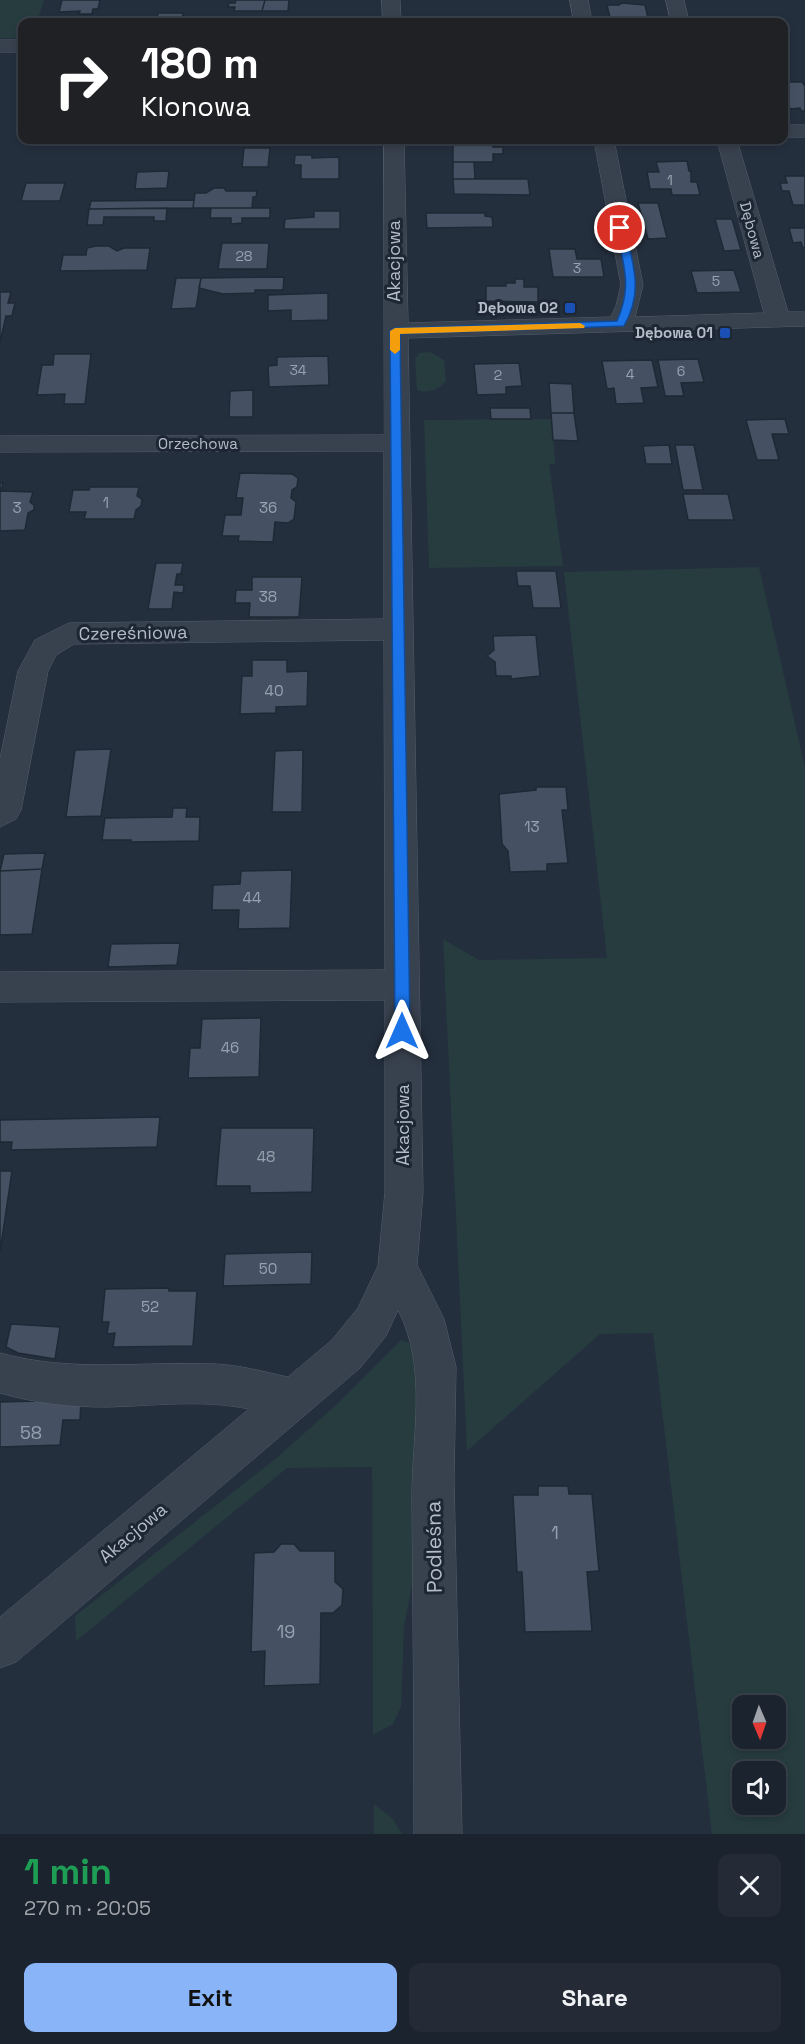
<!DOCTYPE html>
<meta charset="utf-8">
<style>
:root{--surface:#1b232e;--page:#242b36;--text:#f1f3f6;--muted:#a0a4aa;--line:#39404a;--accent:#8ab4f8}
body{margin:0;font-family:"Space Grotesk",sans-serif;background:var(--page);color:var(--text);height:100vh;display:flex;flex-direction:column;font-size:22px;white-space:nowrap}
*{box-sizing:border-box;margin:0}
p{font-size:20px;color:var(--muted)}
.icon{flex:none;width:33px;height:33px;fill:none;stroke:currentColor;stroke-width:2;stroke-linecap:round;stroke-linejoin:round}
.map{position:relative;height:1834px;overflow:hidden}
.panel{display:flex;flex-direction:column;background:var(--surface);flex:1}
.panel>*{flex:none}
.banner{position:absolute;left:18px;top:18px;width:770px;height:126px;border-radius:12px;box-shadow:0 3px 9px #0003,0 0 0 2px var(--line);background:#202124;color:#fff;overflow:hidden}
.needle{width:39px;rotate:178deg}
.tools{position:absolute;left:732px;top:1695px;display:grid;gap:12px}
.tools a{display:grid;place-items:center;width:54px;height:54px;border-radius:12px;background:var(--surface);box-shadow:0 3px 9px #0003,0 0 0 2px var(--line);font-size:30px}
.pin{position:absolute;display:grid;place-items:center;width:51px;height:51px;color:#fff;margin:-26px;border:3px solid #fff;border-radius:50%;box-shadow:0 2px 6px #0007}
.me{position:absolute;width:66px;margin:-33px;rotate:0deg;stroke-linejoin:round;filter:drop-shadow(0 0 4px #0008)}
.turn{display:flex;align-items:center;gap:21px;height:126px;padding:0 24px;font-size:27px}
.turn .icon{width:78px;height:78px;stroke-width:2.5}
.turn b{display:block;font-size:42px;line-height:51px}
.round{display:grid;place-items:center;flex:none;width:63px;height:63px;border-radius:12px;background:var(--page)}
.headline{display:flex;align-items:center;justify-content:space-between;height:102px;padding:0 24px}
h1{font-size:36px;font-weight:600;line-height:45px;color:#1e9e55}
.primary-button{display:flex;gap:12px;margin-top:auto;padding:12px 24px}
.primary-button a{flex:1;height:69px;border-radius:12px;background:var(--accent);color:#111;font-size:24px;font-weight:600;line-height:69px;text-align:center}
.primary-button a+a{background:var(--page);color:var(--text)}
.map>svg:first-child{display:block}
.green{fill:#263c3f;fill-rule:evenodd}
.building{fill:#455162;stroke:#1f2835;stroke-width:1.5}
.lines{fill:none;stroke-linecap:round;stroke-linejoin:round}
.minor-casing{stroke:#565f6c;stroke-width:1}
.minor{fill:#38414e;fill-rule:evenodd}
.route{fill:#1a73e8;stroke:#114b97;stroke-width:1.5}
.slow{fill:#f59e0b}
.transit-dot{fill:#1a4fb4;stroke:#1d2633;stroke-width:2}
.labels{text-anchor:middle;stroke-width:6;stroke-linejoin:round;paint-order:stroke}
.far-number-label{font-size:14px;fill:#98a1af}
.far-street-label{font-size:15px;fill:#b4bcc9;stroke:#1d2633}
.far-poi-label{font-size:15px;font-weight:bold;fill:#b4bcc9;stroke:#1d2633;text-anchor:end}
.number-label{font-size:15px;fill:#98a1af}
.street-label{font-size:18px;fill:#b4bcc9;stroke:#1d2633}
.near-number-label{font-size:18px;fill:#98a1af}
.near-street-label{font-size:21px;fill:#b4bcc9;stroke:#1d2633}
</style>
<div class="map">
<svg width="805" height="1834" viewBox="0 0 805 1834">
<rect width="100%" height="100%" fill="#242f3e"/>
<!-- green -->
<path class="green" d="M0 0H44L37 22H22V38H0Z
M430 352 444 360 446 381C439 390 428 394 417 390L415 359 419 353Z
M552 419 555 464H549L563 566 429 568 424 420Z
M759 567 805 767V1834H712L653 1333 600 1334 467 1451 443 939 479 960 607 958 564 572ZM742 1706H776V1738H742ZM742 1772H776V1804H742Z
M401 1340 409 1343 417 1365 416 1563 404 1627 401 1707 393 1724 373 1735 372 1467 287 1468 76 1641 75 1616 274 1460 335 1406Z
M374 1804 393 1819 402 1834H374Z"/>
<!-- building -->
<path class="building" d="M62 0H100L98 9H93L92 14H79L80 11 59 12Z
M236 0H265L262 11H234L235 7H228L229 3H235Z
M265 0H289L288 11H262Z
M622 3 645 5 649 22H611L607 5H619Z
M158 13H183L182 22H156Z
M297 18H338L337 22H296Z
M783 82H802L805 86V111H801L800 108 790 109Z
M453 140H492L493 147H503V154H493V162H453Z
M548 140H573L574 143H548Z
M244 148H270L268 167H242Z
M295 155H312V158L339 157V179H301V165H294Z
M687 161 689 171H691V182H697L700 195H672L671 189H650L647 172H659L656 162Z
M453 162H474L475 179H453Z
M169 171 167 188 135 189 137 172Z
M785 176H805V205H793L789 191H782L780 183H787Z
M453 179H528L530 195 454 194Z
M26 183H65L60 201H21Z
M214 188H224L226 191H257L256 197H253L252 208H193L195 193H206Z
M194 200 193 208 89 209 91 201Z
M638 203H658L667 238 648 239Z
M167 208 166 221H154V217H104L103 225H87L89 209Z
M211 208H270V218H242V223L231 224V218H210Z
M314 211H340V229H284L285 219 314 217Z
M426 213H485V216L492 217 493 227 427 228Z
M715 219H732L741 250 724 251Z
M789 228H805V248H803L801 242 793 243Z
M222 243H269L267 269H218Z
M96 246H109L117 251 124 248H150L147 270 60 271 63 255H86L87 248Z
M549 249H575L577 259H601L604 277H553Z
M734 270 741 292 697 293 691 271Z
M284 277 283 290H255V293L223 294 199 288 201 278Z
M176 278H201L196 308 171 309Z
M515 279H524V287H538V302L486 301V286H506V283H515Z
M0 292H11L8 303H15L12 316H6L0 343Z
M328 293V320L291 321V310L268 311V295Z
M54 354H91L85 404H64L65 394 37 395 42 365H53Z
M328 356 329 385 269 387 268 366 277 365V357Z
M698 359 704 382 681 383 684 396H665L658 360Z
M652 360 658 387 641 388 644 403 616 404 614 388 607 389 602 361Z
M519 363 522 386 506 387V394L477 395 474 364Z
M549 383 572 384 574 413H551Z
M253 390V417H229L230 391Z
M490 408H530L531 419H491Z
M551 413H574L578 441 553 440Z
M785 419 789 434H772L779 460H757L746 420Z
M669 445 672 464H646L643 446Z
M675 445H694L703 490H683Z
M240 473 292 474 298 478 297 487 292 490 291 498 296 502 294 519 288 523 275 522 273 542 238 541 239 536H222L225 515H241L243 498H236Z
M0 483H3L1 491 33 492 30 502 34 505V510L28 513 25 530 0 531Z
M90 487H139L137 496 142 499 141 506 136 510 134 519H84L86 512H69L73 490H89Z
M683 494H728L734 520H688Z
M156 563H183L181 574H177L175 585H184L183 593 174 592 172 609H148Z
M516 571H556L561 608H533L530 586H518Z
M252 577H302L299 617H249L250 603H235L236 590H252Z
M536 635 540 676 511 679V676H496L495 662 487 656 494 650 493 636Z
M252 660H287V672L308 671 307 706 276 707V713L240 714 242 676H252Z
M111 749 101 816 66 817 75 750Z
M303 750 302 812H272L275 751Z
M536 787H566L568 810H562L568 863 547 864V871L510 872 508 851 502 844 499 794 536 790Z
M173 808H187L186 817H200L199 841 131 842V840H102L105 818 172 817Z
M45 853 42 869 0 871 4 854Z
M42 869 32 934 0 935V871Z
M292 870 290 928 238 929 239 910H212L213 885 240 884 241 871Z
M180 943 177 965 108 967 111 944Z
M261 1018 259 1077 188 1078 190 1048H200L202 1019Z
M160 1117 157 1147 11 1150 12 1142H0V1120Z
M221 1128H314L312 1192 250 1193V1186H216Z
M0 1171H12L0 1252Z
M312 1252 311 1284 223 1286 225 1254Z
M169 1288V1291H197L193 1346 113 1347 115 1333 107 1334 109 1322H102L105 1289Z
M11 1324 60 1327 55 1359 18 1353 6 1347Z
M81 1400 80 1420H63L60 1445 0 1447V1402Z
M538 1486H568L569 1494H592L599 1571 587 1572 592 1631 525 1632 522 1572H517L513 1495H538Z
M281 1544H294L300 1551H335V1582L343 1589 342 1605 333 1613H321L320 1684 264 1686 265 1651 251 1652 254 1553 274 1552Z"/>
<g class="lines">
<defs>
<path id="minor" d="M382 0H400L401 22H383Z
M570 0H588L592 22H574Z
M666 0H684L689 22H671Z
M0 40H22V52H0Z
M783 125H805V137H783Z
M384 140H404L408 323 611 317 616 306 621 285 594 140H614L643 285 635 317 764 313 717 140H737L788 312H805V326L408 338 423 1192 417 1265 444 1319 456 1367 454 1480 462 1834H414C414 1722 413 1610 412 1497 412 1436 428 1367 398 1310L386 1336 360 1368 16 1662 0 1668V1617L249 1409C202 1399 153 1406 106 1407 69 1407 35 1403 0 1393V1353C72 1373 142 1361 215 1364 240 1365 264 1372 288 1377L332 1340 358 1308 378 1266 385 1192V1000L0 1002V972L385 970 384 640 74 644 56 655 48 671 21 810 16 819 0 827V759L18 671 35 640 69 623 384 619V451L0 452V436L384 435Z"/>
</defs>
<!-- minor casing -->
<use href="#minor" class="minor-casing"/>
<!-- minor -->
<use href="#minor" class="minor"/>
</g>
<!-- route -->
<path class="route" d="M620 225 625 228C633 266 644 290 624 326L400 334 410 1031 408 1036 402 1038 397 1036 395 1031 390 331 395 328 617 321C633 285 623 264 616 228Z"/>
<!-- slow -->
<path class="slow" d="M580 323 585 326 584 328 400 334V350L395 354 390 350V331L395 328Z"/>
<!-- markers -->
<g class="transit-dot">
<rect x="564" y="302" width="12" height="12" rx="3"/>
<rect x="719" y="327" width="12" height="12" rx="3"/>
</g>
<g class="labels">
<!-- far-number labels -->
<g class="far-number-label">
<text x="670" y="185">1</text>
<text x="244" y="261">28</text>
<text x="577" y="273">3</text>
<text x="716" y="286">5</text>
<text x="298" y="375">34</text>
<text x="681" y="376">6</text>
<text x="630" y="379">4</text>
<text x="498" y="380">2</text>
</g>
<!-- far-street labels -->
<g class="far-street-label">
<text transform="translate(752 230) rotate(75)" y="5">Dębowa</text>
<text x="198" y="449">Orzechowa</text>
</g>
<!-- far-poi labels -->
<g class="far-poi-label">
<text x="558" y="313">Dębowa 02</text>
<text x="713" y="338">Dębowa 01</text>
</g>
<!-- number labels -->
<g class="number-label">
<text x="106" y="508">1</text>
<text x="17" y="513">3</text>
<text x="268" y="513">36</text>
<text x="268" y="602">38</text>
<text x="274" y="696">40</text>
<text x="532" y="832">13</text>
<text x="252" y="903">44</text>
<text x="230" y="1053">46</text>
<text x="266" y="1162">48</text>
<text x="268" y="1274">50</text>
<text x="150" y="1312">52</text>
</g>
<!-- street labels -->
<g class="street-label">
<text transform="translate(394 261) rotate(-90)" y="6">Akacjowa</text>
<text transform="translate(133 633) rotate(-1)" y="6">Czereśniowa</text>
<text transform="translate(403 1125) rotate(-90)" y="6">Akacjowa</text>
<text transform="translate(133 1533) rotate(-40)" y="6">Akacjowa</text>
</g>
<!-- near-number labels -->
<g class="near-number-label">
<text x="31" y="1439">58</text>
<text x="555" y="1539">1</text>
<text x="286" y="1638">19</text>
</g>
<!-- near-street labels -->
<g class="near-street-label">
<text transform="translate(434 1547) rotate(-91)" y="7">Podleśna</text>
</g>
</g>
</svg>
<div class="tools">
<a><svg class="needle" viewBox="-14 -14 28 28"><path d="M0-13l5 13h-10z" fill="#e53935"/><path d="M0 13l5-13h-10z" fill="#a0a4aa"/></svg></a>
<a><svg class="icon" aria-label="sound" viewBox="0 0 24 24"><path d="M4 9h4l5-4v14l-5-4H4zM17 9q2 3 0 6"/></svg></a>
</div>
<div class="pin" style="left:620px;top:228px;background:#d93025"><svg class="icon" aria-label="arrive" viewBox="0 0 24 24"><path d="M6 21V4h12l-3 4 3 4H6"/></svg></div>
<svg class="me" style="left:402px;top:1031px" viewBox="-20 -20 40 40"><path d="M0-17L14 15 0 8-14 15z" fill="#1a73e8" stroke="#fff" stroke-width="4"/></svg>
<div class="banner">
<div class="turn"><svg class="icon" aria-label="right" viewBox="0 0 24 24"><path d="M7 20v-9h11M14 6l5 5-5 5"/></svg><div><b>180 m</b>Klonowa</div></div>
</div>
</div>
<section class="panel">
<div class="headline"><div><h1>1 min</h1><p>270 m · 20:05</p></div><a class="round"><svg class="icon" aria-label="close" viewBox="0 0 24 24"><path d="M6 6l12 12M18 6L6 18"/></svg></a></div>
<div class="primary-button"><a>Exit</a><a>Share</a></div>
</section>
